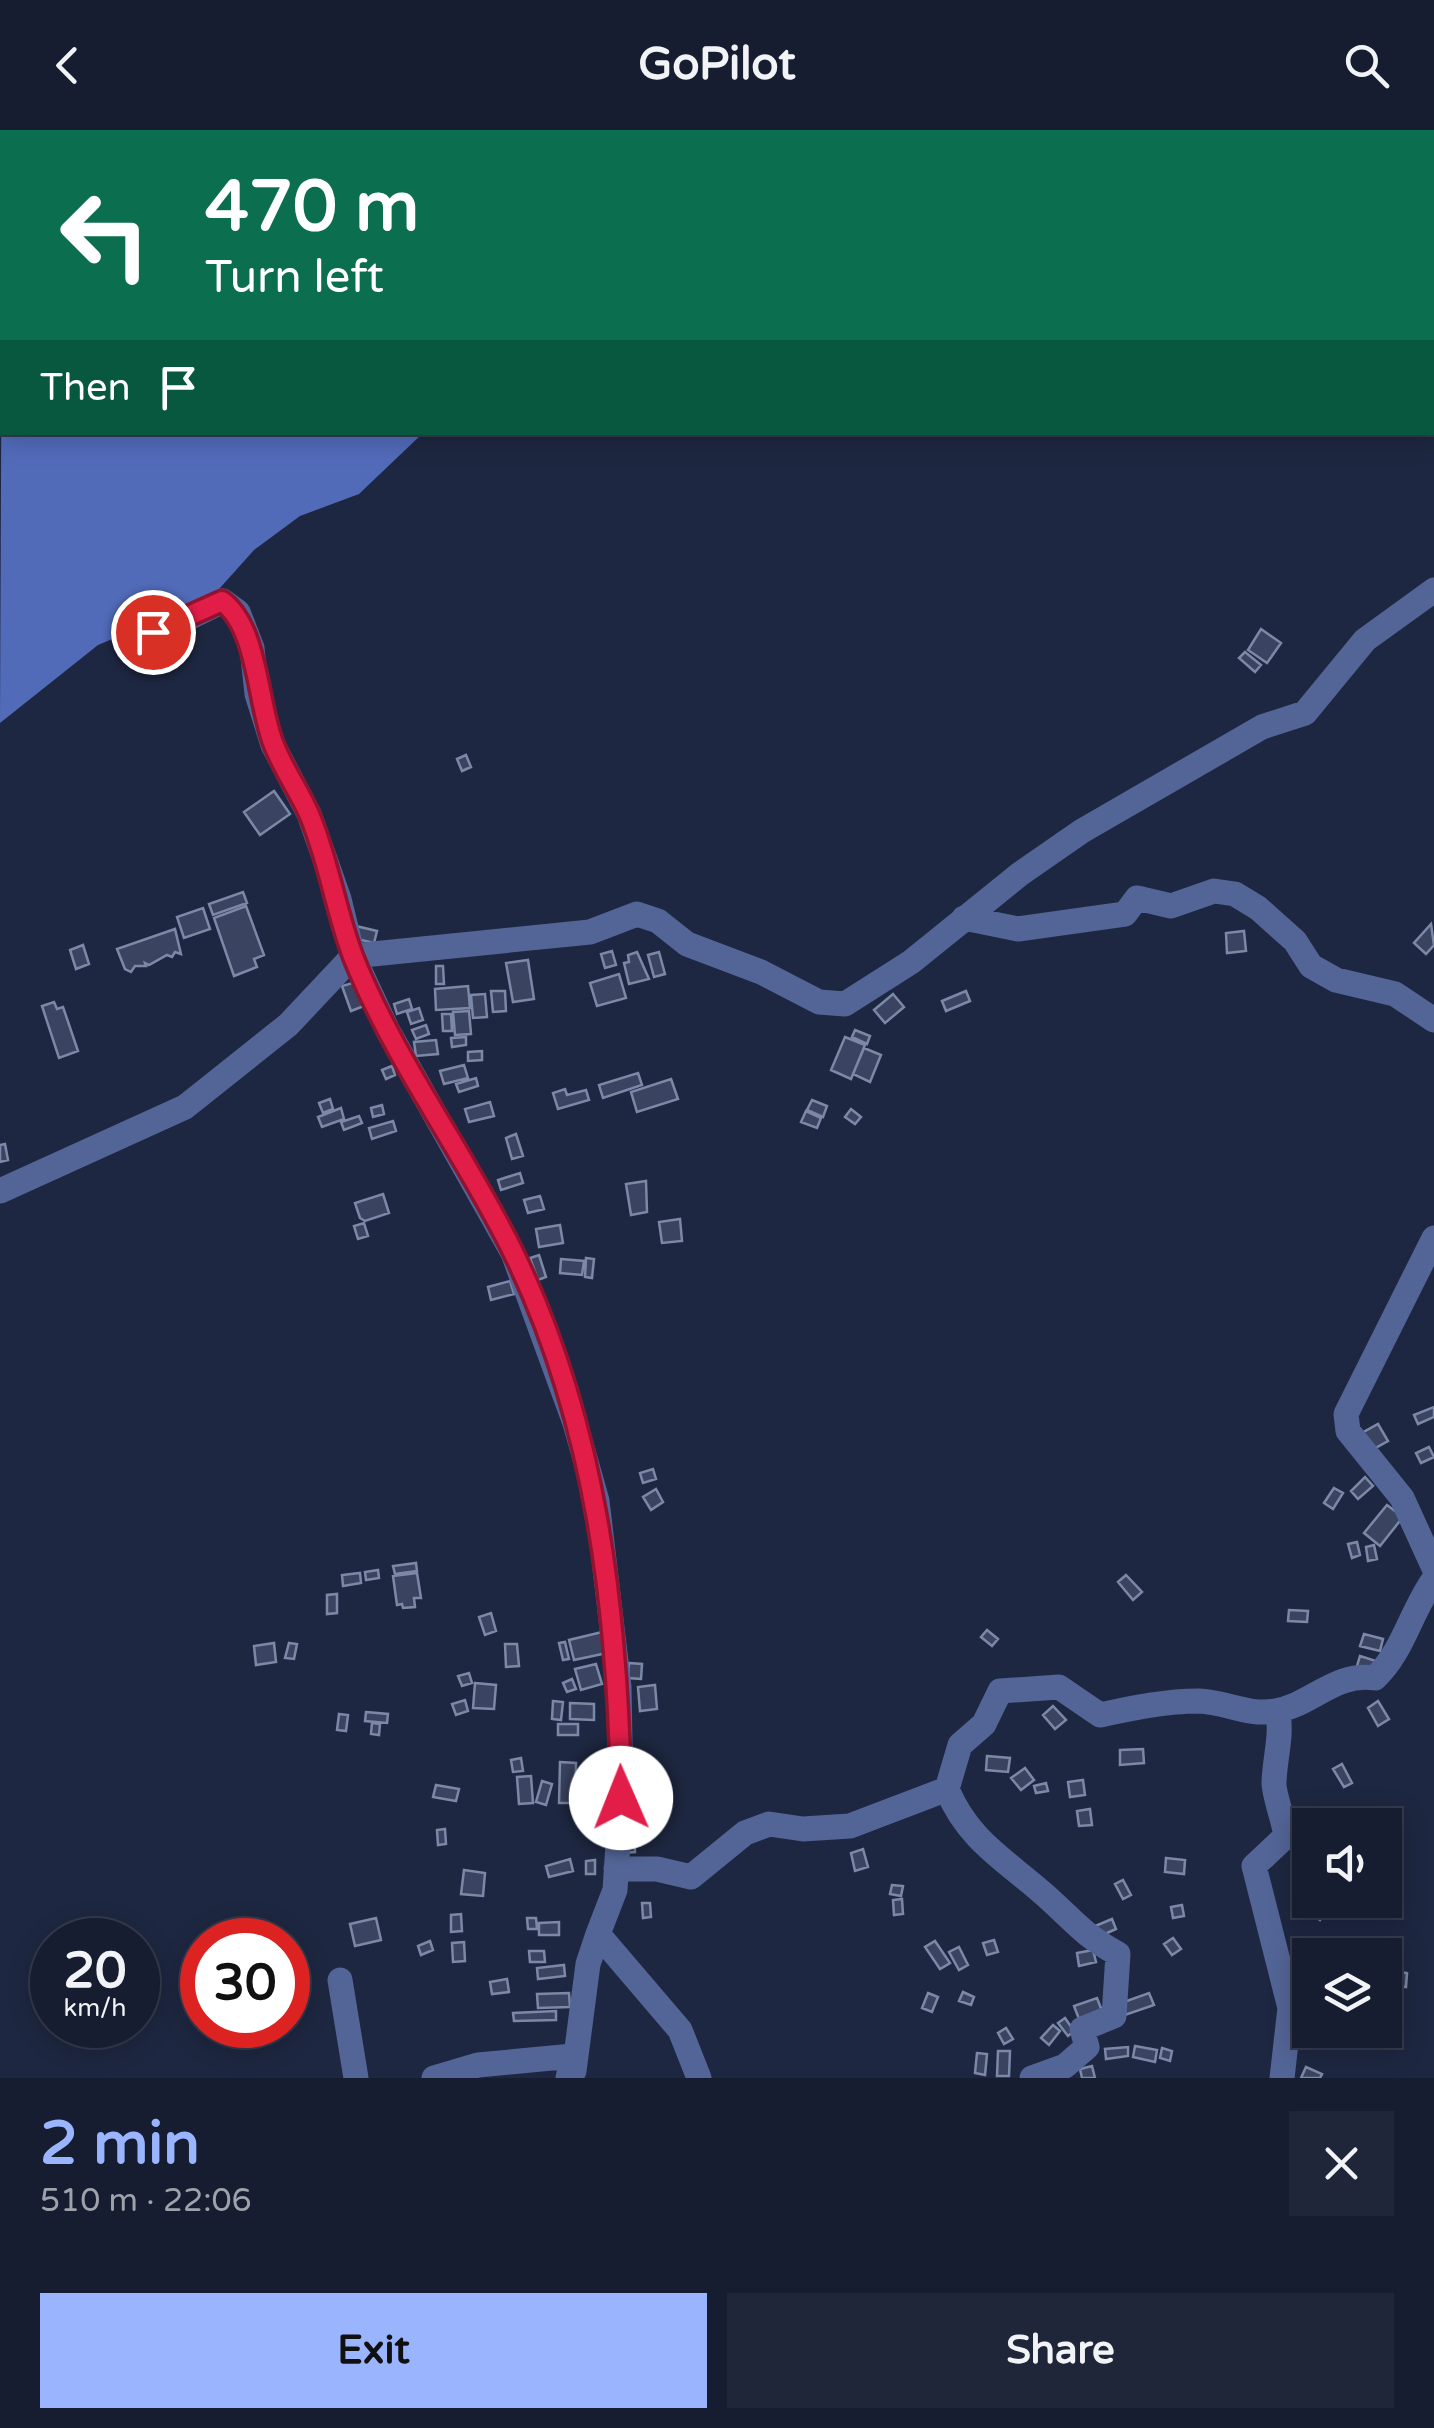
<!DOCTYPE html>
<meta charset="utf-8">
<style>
:root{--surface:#161d31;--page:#1f2639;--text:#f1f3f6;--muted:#9ea2ab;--line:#353b4d;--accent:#9ab5fd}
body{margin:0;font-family:"Varela Round",sans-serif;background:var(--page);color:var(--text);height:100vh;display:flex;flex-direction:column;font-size:38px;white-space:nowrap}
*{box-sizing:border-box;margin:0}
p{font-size:32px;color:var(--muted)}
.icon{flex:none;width:55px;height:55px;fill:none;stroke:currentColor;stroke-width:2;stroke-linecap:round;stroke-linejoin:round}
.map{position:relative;height:1948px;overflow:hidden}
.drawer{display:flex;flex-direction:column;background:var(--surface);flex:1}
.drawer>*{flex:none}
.top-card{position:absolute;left:0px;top:0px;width:1435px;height:305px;box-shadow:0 5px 25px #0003,0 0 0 2px var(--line);background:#0b6e4f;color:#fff;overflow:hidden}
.tools{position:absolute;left:1292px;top:1678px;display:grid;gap:20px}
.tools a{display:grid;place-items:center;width:110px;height:110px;border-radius:0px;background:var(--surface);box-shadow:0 5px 25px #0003,0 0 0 2px var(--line);font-size:50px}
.speed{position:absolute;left:30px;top:1788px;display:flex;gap:20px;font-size:50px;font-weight:700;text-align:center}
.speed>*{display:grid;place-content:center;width:130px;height:130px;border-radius:50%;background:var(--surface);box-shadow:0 5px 25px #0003,0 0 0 2px var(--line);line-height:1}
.speed small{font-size:25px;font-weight:400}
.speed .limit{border:15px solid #d22;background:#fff;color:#111}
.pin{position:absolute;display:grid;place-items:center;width:85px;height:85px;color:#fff;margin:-42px;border:5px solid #fff;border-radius:50%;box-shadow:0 2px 10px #0007}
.me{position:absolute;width:110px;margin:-55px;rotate:359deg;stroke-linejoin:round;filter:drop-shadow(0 0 8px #0008)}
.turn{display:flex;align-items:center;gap:35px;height:210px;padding:0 40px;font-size:45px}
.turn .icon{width:130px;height:130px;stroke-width:2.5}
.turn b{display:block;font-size:70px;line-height:85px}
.then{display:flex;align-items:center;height:95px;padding:0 40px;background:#0003;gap:20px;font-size:38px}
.round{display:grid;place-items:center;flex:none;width:105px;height:105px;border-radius:0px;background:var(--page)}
.headline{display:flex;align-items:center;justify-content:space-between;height:170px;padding:0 40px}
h1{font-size:60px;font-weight:700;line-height:75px;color:var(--accent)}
.button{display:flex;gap:20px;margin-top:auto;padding:20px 40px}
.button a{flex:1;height:115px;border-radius:0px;background:var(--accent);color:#111;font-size:40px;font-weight:700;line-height:115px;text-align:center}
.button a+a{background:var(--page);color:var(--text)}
header{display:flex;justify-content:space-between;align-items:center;height:130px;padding:0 40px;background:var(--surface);font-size:45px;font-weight:700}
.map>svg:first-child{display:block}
.water{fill:#526bb9}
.building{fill:#3a4460;stroke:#7c88a7;stroke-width:2.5}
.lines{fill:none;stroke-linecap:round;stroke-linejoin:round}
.minor{stroke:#536597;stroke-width:25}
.route-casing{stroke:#92132f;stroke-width:25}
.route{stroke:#e11d48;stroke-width:18}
</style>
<header><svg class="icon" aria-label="back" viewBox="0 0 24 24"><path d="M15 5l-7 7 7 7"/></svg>GoPilot<svg class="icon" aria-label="search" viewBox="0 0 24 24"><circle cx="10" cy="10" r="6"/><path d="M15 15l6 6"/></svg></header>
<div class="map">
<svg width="1434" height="1948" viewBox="0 0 1434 1948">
<rect width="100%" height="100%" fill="#1e2741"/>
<!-- water -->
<path class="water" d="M471 0H739L468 2Z
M2 114V302L423 303 359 364 300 386 254 420 211 468 98 515 0 593Z"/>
<!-- building -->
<path class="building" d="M1261 499 1281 513 1267 533 1248 520Z
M1245 522 1261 535 1255 542 1239 528Z
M466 625 471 637 462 641 457 629Z
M274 661 290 684 260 705 244 682Z
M243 762 247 773 213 785 209 774Z
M246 776 264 825 254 829 257 837 234 846 214 788Z
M203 778 210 799 184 808 177 787Z
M1431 794 1434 815 1426 824 1414 813Z
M356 796 377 801 374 813 353 808Z
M175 799 181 824 175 822 172 827 167 825 149 835 145 833 146 836H135L131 842 125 839 117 819Z
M1244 801 1246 821 1227 823 1226 803Z
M83 815 89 834 76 839 70 820Z
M612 821 616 835 605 838 601 824Z
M637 822 649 849 629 854 624 833 629 832 628 825Z
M659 822 665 844 654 847 648 825Z
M528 830 534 869 513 872 506 833Z
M436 836H443L444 854H436Z
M619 844 626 868 597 876 590 853Z
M356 852 364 876 351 881 342 856Z
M468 856 470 878 436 880 435 859Z
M491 861H505L506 881 493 882Z
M966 861 970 871 946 881 942 871Z
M485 864 487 887 473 888 471 865Z
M893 864 904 877 885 893 874 880Z
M409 869 412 879 397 884 394 874Z
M54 872 57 879 63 877 78 921 59 928 42 876Z
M419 878 423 890 411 894 407 882Z
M469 881 471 904 455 905 453 882Z
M442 884H451L452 901H443Z
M426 895 429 904 416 909 412 900Z
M855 900 870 906 867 914 852 907Z
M466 907V915L452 917 451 908Z
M845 907 865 915 851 949 831 940Z
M436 910 438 924 416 926 414 912Z
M864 918 881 925 870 952 853 944Z
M482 921V930L468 931V922Z
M464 935 468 948 444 954 440 941Z
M392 936 395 945 386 949 382 940Z
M638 943 642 955 603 968 599 955Z
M476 948 478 956 459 962 456 954Z
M671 949 678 969 637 982 631 962Z
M565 959 567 965 586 960 589 970 558 979 553 963Z
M330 969 333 979 323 983 319 973Z
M812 970 827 976 823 987 807 980Z
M490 972 494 986 469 992 465 979Z
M382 975 384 984 373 987 371 978Z
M341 978 344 989 322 997 318 987Z
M851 979 861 987 855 994 845 987Z
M806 981 821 988 817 998 801 992Z
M359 986 362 993 344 1000 341 992Z
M393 991 396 1001 372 1009 369 998Z
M516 1004 523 1026 512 1029 506 1008Z
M5 1014 8 1030 0 1032V1015Z
M520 1043 523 1053 501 1060 498 1050Z
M646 1051 647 1082 631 1085 626 1054Z
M383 1064 389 1083 365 1091 360 1088 355 1073Z
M540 1066 544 1079 528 1083 524 1070Z
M680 1089 682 1111 662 1113 659 1092Z
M364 1093 368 1106 358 1109 354 1096Z
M560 1095 563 1113 539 1117 536 1099Z
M539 1125 546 1147 538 1150 530 1128Z
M586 1128 594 1129 592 1148 585 1147Z
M561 1129 584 1131 582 1145 560 1143Z
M510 1151 514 1164 491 1170 488 1157Z
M1434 1277V1287L1418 1294 1414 1285Z
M1378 1294 1388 1311 1370 1321 1360 1304Z
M1429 1317 1434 1327 1421 1333 1416 1323Z
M653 1339 656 1349 643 1353 640 1343Z
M1365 1347 1373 1356 1358 1369 1351 1361Z
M1334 1358 1343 1363 1333 1379 1324 1373Z
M656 1359 663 1372 651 1380 643 1367Z
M1387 1375 1403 1387 1380 1416 1364 1403Z
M1357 1412 1360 1425 1352 1428 1348 1414Z
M1374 1415 1377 1429 1368 1431 1366 1417Z
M416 1433 417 1441 395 1444 393 1436Z
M378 1440 379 1448 366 1450 365 1442Z
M360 1443 361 1453 343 1456 342 1445Z
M417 1443 421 1468H414L415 1477 403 1478 402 1474 397 1475 393 1446Z
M1126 1445 1142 1462 1133 1470 1118 1452Z
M337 1464V1483L327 1484V1465Z
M1289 1480 1308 1481 1307 1492 1288 1491Z
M491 1483 496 1501 485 1505 479 1487Z
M987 1500 998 1509 992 1516 981 1507Z
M602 1502 607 1523 574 1530 569 1510Z
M1364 1504 1383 1509 1380 1521 1360 1516Z
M565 1512 569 1529 563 1530 559 1513Z
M274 1513 276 1532 256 1535 254 1516Z
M289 1513 297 1514 294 1529 285 1528Z
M505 1514H517L519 1536 506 1537Z
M1360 1526 1376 1531 1373 1540 1357 1536Z
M629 1533 642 1534 641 1549 628 1548Z
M596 1534 602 1554 581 1560 575 1539Z
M469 1543 472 1553 462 1556 458 1546Z
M572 1549 576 1559 567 1562 563 1553Z
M475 1553 496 1555 494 1579 473 1578Z
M655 1555 657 1579 640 1581 638 1557Z
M465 1570 468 1581 456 1585 452 1574Z
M553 1571 563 1572 561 1590 552 1589Z
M1378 1571 1389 1589 1378 1596 1368 1578Z
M570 1573 594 1574V1590L570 1589Z
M1053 1576 1066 1590 1055 1599 1043 1585Z
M366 1582 388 1584 387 1593 365 1591Z
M339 1584 348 1585 346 1601 337 1600Z
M372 1593 380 1594 379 1605 371 1604Z
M558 1594H578V1605H558Z
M1143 1619 1144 1633 1120 1635V1620Z
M987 1626 1010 1628 1008 1642 986 1640Z
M521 1628 523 1641 513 1642 511 1630Z
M560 1632 576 1633 575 1673H559Z
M1342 1634 1352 1653 1344 1657 1333 1639Z
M1025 1638 1034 1650 1021 1660 1011 1648Z
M531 1646 533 1673 519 1674 517 1647Z
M1083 1650 1085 1665 1070 1667 1068 1652Z
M542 1651 552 1654 546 1675 536 1672Z
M1046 1653 1048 1661 1036 1663 1034 1656Z
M436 1655 459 1659 456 1671 433 1667Z
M1090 1679 1092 1695 1079 1696 1077 1681Z
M634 1693 635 1722 623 1723 622 1694Z
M445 1699 446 1714 438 1715 437 1700Z
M863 1719 868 1737 855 1741 851 1723Z
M1166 1728 1185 1730 1184 1744 1165 1742Z
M570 1729 573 1741 549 1747 546 1736Z
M595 1730V1744H586V1731Z
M464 1740 485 1743 483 1766 461 1764Z
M1123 1750 1131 1765 1123 1769 1115 1754Z
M892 1755 903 1756 901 1766 890 1764Z
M902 1769 903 1784 894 1785 893 1770Z
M1322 1772 1330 1778 1320 1790 1312 1784Z
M642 1773H650L651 1787 643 1788Z
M1182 1775 1184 1786 1173 1788 1171 1777Z
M461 1784 462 1801 451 1802V1785Z
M376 1788 381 1810 355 1816 350 1794Z
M527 1788H536L537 1799H528Z
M1112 1789 1116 1799 1098 1807 1093 1797Z
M559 1792V1805H539V1793Z
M1173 1808 1181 1819 1172 1825 1164 1814Z
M994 1810 998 1822 987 1825 983 1813Z
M430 1811 433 1820 421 1825 418 1816Z
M935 1811 950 1833 940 1839 925 1817Z
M464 1812 465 1831 453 1832 452 1813Z
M959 1817 968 1835 959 1840 949 1822Z
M1093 1820 1096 1832 1079 1836 1077 1823Z
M529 1821H544L545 1832H530Z
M564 1835 565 1846 538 1849 537 1838Z
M1399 1842 1407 1843 1406 1857 1398 1856Z
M507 1849 509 1862 492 1864 490 1852Z
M1306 1849 1310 1863 1297 1868 1292 1854Z
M963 1862 974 1867 971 1875 959 1871Z
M569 1863 570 1877 538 1878 537 1864Z
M928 1863 938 1867 932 1882 922 1878Z
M1149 1863 1154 1875 1125 1885 1121 1873Z
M1097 1868 1102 1881 1079 1889 1074 1876Z
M556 1881V1890L514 1891 513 1883Z
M1065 1888 1074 1901 1068 1906 1058 1893Z
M1053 1895 1060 1901 1049 1915 1041 1908Z
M1006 1898 1013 1909 1004 1914 998 1903Z
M1135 1916 1157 1920 1155 1932 1133 1927Z
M1128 1917V1926L1106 1929 1105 1919Z
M1162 1918 1172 1921 1170 1931 1160 1928Z
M998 1921H1010L1009 1946H997Z
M977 1923 987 1924 985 1945 975 1943Z
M1092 1936 1095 1948H1082L1080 1939Z
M1306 1937 1322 1944 1320 1948H1301Z"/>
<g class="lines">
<!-- minor -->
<path class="minor" d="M133 508 172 496 223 471 238 482 252 518 257 564 273 615 309 684 339 769 353 826 388 901 513 1123 575 1293 597 1371 619 1557 621 1668 615 1760 598 1804 680 1900 699 1948
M964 788 1018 799 1125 784 1137 768 1171 776 1214 761 1235 764 1258 778 1295 811 1311 836 1336 850 1395 864 1434 890
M0 1061 185 977 288 895 353 826 590 802 637 784 658 791 687 814 761 842 819 872 845 874 911 832 1020 744 1082 701 1262 597 1305 583 1365 510 1434 460
M1434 1108 1346 1284 1348 1301 1402 1368 1434 1438
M1278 1581C1282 1608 1275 1626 1274 1652 1273 1662 1284 1691 1286 1706L1254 1736 1290 1878 1282 1948
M947 1659 960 1615 984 1594 1000 1561 1059 1557 1100 1585C1133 1578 1165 1571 1199 1571 1226 1572 1248 1586 1275 1581 1312 1575 1334 1542 1375 1548 1403 1522 1411 1481 1434 1449
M616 1739H657L691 1747 745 1703 769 1694 803 1699 850 1696 947 1659C968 1711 1007 1731 1046 1766 1075 1792 1082 1804 1118 1824L1114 1886 1082 1899 1087 1917 1065 1936 1032 1948
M340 1850 356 1948
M574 1941 588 1834 598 1804
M434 1948 478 1935 573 1926 568 1948"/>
</g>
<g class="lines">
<defs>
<path id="route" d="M153 502 222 471C257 497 257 567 272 610 281 636 298 659 309 684 329 731 336 783 354 829 396 933 464 1022 513 1122 596 1292 618 1481 621 1668"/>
</defs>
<!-- route casing -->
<use href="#route" class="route-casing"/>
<!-- route -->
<use href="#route" class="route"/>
</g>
</svg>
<div class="tools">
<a><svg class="icon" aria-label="sound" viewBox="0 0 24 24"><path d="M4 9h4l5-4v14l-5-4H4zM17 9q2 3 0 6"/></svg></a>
<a><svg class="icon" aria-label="layers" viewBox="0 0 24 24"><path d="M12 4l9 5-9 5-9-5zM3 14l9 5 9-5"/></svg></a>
</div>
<div class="speed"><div>20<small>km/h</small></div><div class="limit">30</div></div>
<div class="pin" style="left:153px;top:502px;background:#d93025"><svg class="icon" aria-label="arrive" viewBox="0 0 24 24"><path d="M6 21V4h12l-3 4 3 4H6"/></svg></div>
<svg class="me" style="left:621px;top:1668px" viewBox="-20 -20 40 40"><circle r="19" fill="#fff"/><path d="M0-13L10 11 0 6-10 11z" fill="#e11d48"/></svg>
<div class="top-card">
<div class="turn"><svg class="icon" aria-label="left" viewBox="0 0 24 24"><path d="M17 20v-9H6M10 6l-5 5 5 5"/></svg><div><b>470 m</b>Turn left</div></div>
<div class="then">Then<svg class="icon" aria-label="arrive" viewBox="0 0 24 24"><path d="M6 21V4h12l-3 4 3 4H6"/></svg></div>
</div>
</div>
<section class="drawer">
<div class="headline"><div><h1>2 min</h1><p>510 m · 22:06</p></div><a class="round"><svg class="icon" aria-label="close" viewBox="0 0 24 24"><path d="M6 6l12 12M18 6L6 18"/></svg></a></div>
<div class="button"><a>Exit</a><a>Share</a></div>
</section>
